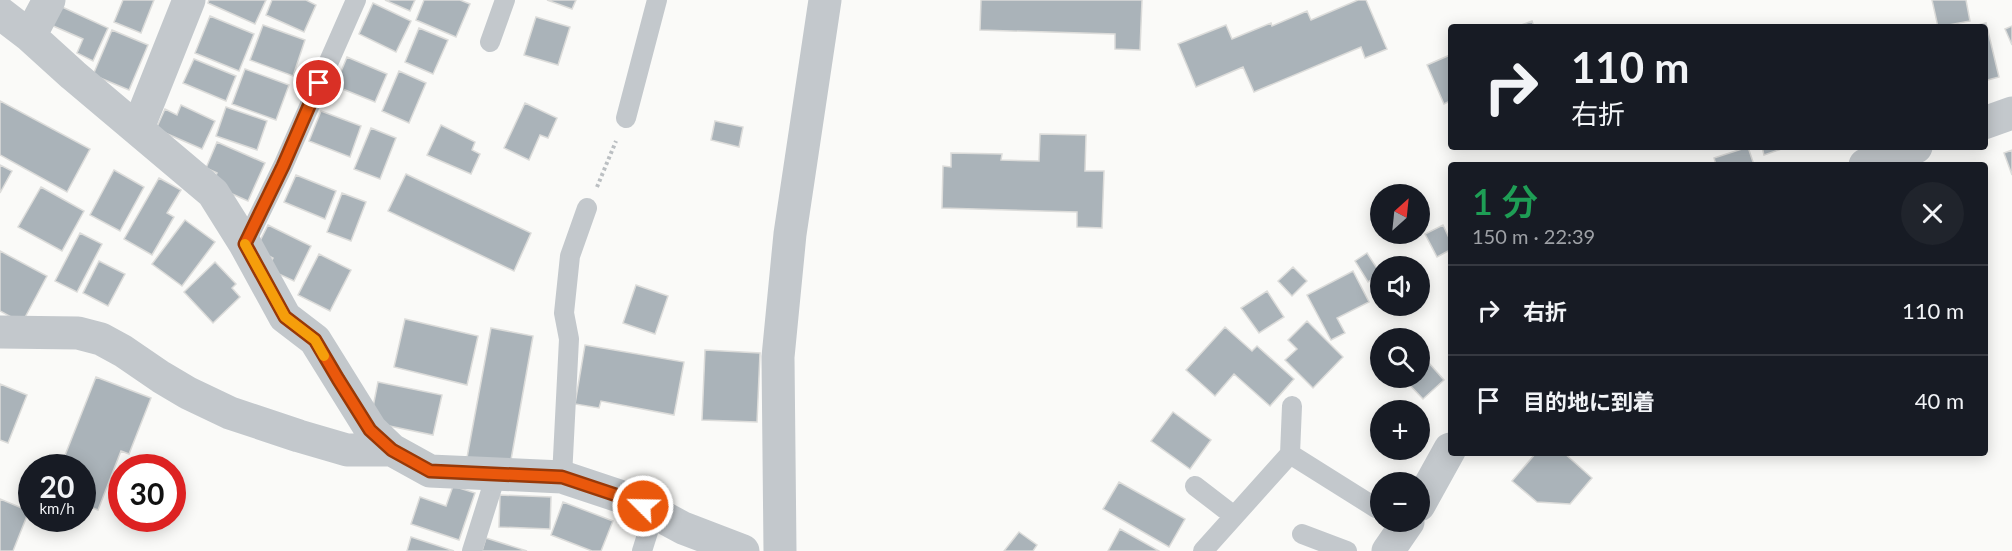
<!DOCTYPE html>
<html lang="ja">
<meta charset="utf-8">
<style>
:root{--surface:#171b24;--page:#20242c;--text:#f1f3f6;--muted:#9ea1a6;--line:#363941}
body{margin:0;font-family:Lato,"Noto Sans JP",sans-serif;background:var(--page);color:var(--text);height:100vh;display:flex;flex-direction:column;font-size:22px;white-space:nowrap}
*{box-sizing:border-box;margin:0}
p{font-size:20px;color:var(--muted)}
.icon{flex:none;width:33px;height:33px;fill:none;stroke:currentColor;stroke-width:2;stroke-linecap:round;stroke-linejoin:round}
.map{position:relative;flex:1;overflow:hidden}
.side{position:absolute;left:1448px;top:162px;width:540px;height:294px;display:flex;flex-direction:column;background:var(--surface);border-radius:6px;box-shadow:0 3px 15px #0003}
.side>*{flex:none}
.guide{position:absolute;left:1448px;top:24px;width:540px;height:126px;border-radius:6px;box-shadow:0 3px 15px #0003;background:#171b24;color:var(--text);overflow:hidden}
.needle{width:39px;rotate:27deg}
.tools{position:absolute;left:1370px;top:184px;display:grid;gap:12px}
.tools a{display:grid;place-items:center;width:60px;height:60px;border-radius:50%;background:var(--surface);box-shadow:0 3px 15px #0003;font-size:30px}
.speed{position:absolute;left:18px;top:454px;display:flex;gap:12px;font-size:30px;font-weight:700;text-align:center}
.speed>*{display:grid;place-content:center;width:78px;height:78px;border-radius:50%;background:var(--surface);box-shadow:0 3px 15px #0003;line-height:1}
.speed small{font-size:15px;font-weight:400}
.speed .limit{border:9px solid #d22;background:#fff;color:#111}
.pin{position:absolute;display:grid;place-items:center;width:51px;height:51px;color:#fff;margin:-26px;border:3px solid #fff;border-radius:50%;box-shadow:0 2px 6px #0007}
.me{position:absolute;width:66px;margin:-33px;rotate:293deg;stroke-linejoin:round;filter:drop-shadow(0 0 4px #0008)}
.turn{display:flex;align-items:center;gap:21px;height:126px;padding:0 24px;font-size:27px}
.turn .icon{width:78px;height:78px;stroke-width:2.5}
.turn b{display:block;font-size:42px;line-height:51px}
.round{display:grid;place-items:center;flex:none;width:63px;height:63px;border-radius:32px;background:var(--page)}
.headline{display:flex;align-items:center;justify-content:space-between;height:102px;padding:0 24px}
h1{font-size:36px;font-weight:600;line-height:45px;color:#1e9e55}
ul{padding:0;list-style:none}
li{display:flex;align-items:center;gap:18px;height:90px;padding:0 24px;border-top:2px solid var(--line)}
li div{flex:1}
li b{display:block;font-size:22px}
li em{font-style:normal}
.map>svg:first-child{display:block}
.building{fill:#aab3b9;stroke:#dcdcda;stroke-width:1.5}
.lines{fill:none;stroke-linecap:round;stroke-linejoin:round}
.path{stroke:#bbbfc2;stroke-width:4;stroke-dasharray:3 3;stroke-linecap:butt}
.service{stroke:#c3c8cc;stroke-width:20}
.minor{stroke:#c3c8cc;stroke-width:33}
.tertiary{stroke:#c3c8cc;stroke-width:33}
.route-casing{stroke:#983908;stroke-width:15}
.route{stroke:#ea580c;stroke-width:10}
.slow{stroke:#f59e0b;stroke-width:10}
</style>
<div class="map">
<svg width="2012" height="551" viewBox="0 0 2012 551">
<rect width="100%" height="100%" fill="#fafaf8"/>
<!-- building -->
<path class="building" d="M123 0H154L141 33 114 22Z
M209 0H266L255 24 208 3Z
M272 0H306L316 5 304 32 266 15Z
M385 0H415L410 11Z
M424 0H460L470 4 456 37 416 20Z
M547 0H576L572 9Z
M981 0H1142L1140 50 1115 49V34L980 30Z
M1358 0H1366L1387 49 1365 58 1361 47 1254 92 1243 67 1196 87 1178 44 1226 25 1232 39 1271 23 1272 26 1307 11 1311 20Z
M1932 0H1966L1970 21 1938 27Z
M373 3 411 21 396 52 359 34Z
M60 6 108 28 93 61 77 53 83 39 51 25Z
M210 16 254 34 239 71 195 53Z
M536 17 570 27 558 65 524 55Z
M1532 21 1534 27H1516Z
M1986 23 1999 77 1984 81V27H1970Z
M263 25 305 40 293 76 250 60Z
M2012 26V45L2005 29Z
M419 28 448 40 433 74 405 62Z
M112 30 148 45 129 90 93 75Z
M1450 55V101L1444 104 1427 65Z
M347 57 387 74 375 102 335 86Z
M194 59 236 76 226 101 183 83Z
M245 69 289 85 276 120 232 104Z
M399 71 426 83 409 123 382 111Z
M0 101 90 149 67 192 0 155Z
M525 103 557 118 548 138 540 135 529 160 504 148Z
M181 105 215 121 202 149 156 129 165 109 177 115Z
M226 107 267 121 257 150 216 136Z
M321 111 361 126 350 157 309 141Z
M715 121 743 127 739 147 711 140Z
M441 125 475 142 472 150 480 154 471 174 427 155Z
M371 128 396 138 380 179 354 169Z
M1040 134 1086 135 1085 171H1104L1102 228 1077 227V212L942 208 943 166 951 167V153L1002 154 1001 160 1039 161Z
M217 142 265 163 248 201 212 185 217 173 206 168Z
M1748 147 1754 165H1716L1714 158Z
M1762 147H1787L1764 155Z
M2012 150V175L2004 153Z
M0 165 12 171 0 193Z
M114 170 144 187 120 231 90 215Z
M406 174 531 233 514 271 388 211Z
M296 175 336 191 325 219 284 202Z
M159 178 181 190 167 213 174 217 152 255 124 239Z
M41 187 84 211 62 251 18 227Z
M342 193 366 202 351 241 327 232Z
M185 220 215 242 182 286 152 264Z
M268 225 311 246 294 281 268 269 273 258 256 249Z
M1443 225 1450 240V250L1437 257 1425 234Z
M80 233 102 244 77 292 55 281Z
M0 251 47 276 22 323 0 311Z
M1367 253 1380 273 1368 282 1355 261Z
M319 254 351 270 330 311 298 295Z
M99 261 125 274 108 306 83 293Z
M215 262 236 284 232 288 240 297 213 323 184 292Z
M1293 267 1307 281 1292 296 1278 281Z
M1353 271 1369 302 1337 318 1345 333 1331 340 1307 295Z
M636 285 668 296 655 334 623 323Z
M1267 291 1284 317 1259 333 1241 308Z
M405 319 478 336 467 385 394 367Z
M1307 321 1343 357 1313 388 1285 360 1297 349 1288 340Z
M1225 327 1252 351 1257 346 1294 379 1270 406 1234 374 1215 396 1186 370Z
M491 328 533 336 509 471 466 463Z
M585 345 684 362 674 415 601 401 599 408 575 404Z
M705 350 760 353 757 422 702 420Z
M1428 362 1444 380 1423 399 1406 381 1410 378H1419V370Z
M96 377 151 398 129 454 121 451 98 510 82 504V468H60Z
M378 382 442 395 433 435 370 422Z
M0 384 27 395 8 443 0 440Z
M1173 412 1211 440 1190 469 1151 441Z
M1536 453H1564L1592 478 1570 504 1537 502 1512 481Z
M1119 482 1185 519 1169 547 1103 509Z
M453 486 475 493 459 540 411 524 420 497 446 506Z
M500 495 551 497 550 529 499 527Z
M0 499 29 511 13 551H0Z
M563 502 613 521 601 551H592L551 535Z
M1120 529 1159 551H1108Z
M1019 532 1037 545 1033 551H1004Z
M411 537 454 551H407Z
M486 538 527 551H482Z"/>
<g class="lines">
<!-- path -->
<path class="path" d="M597 187 616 141"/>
<!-- service -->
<path class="service" d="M490 42 505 0
M626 118 657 0
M245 244 283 166 356 0
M1292 406 1290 454 1376 508H1380
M562 477 569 339 564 313 570 256 587 208
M1195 486 1234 516
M1302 534 1347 551
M472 551 496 475
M642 551 654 513
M1203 551 1290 454"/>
<!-- minor -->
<path class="minor" d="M0 13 30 36 73 75 213 193 245 244 285 317 315 340 371 430 392 450 430 471 562 477 631 500 683 528 743 551
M30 36 49 0
M1984 123 2012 113
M138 128 189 0
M1865 165 1916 147
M0 332 78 333 101 339 123 351 161 377 188 393 230 413 299 436 347 450H392
M1419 505 1450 449
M1388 551 1408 522"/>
<!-- tertiary -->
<path class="tertiary" d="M780 551 778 357 790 234 825 0"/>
</g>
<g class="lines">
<defs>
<path id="route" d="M319 83 283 166 245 244 285 317 315 340 338 379 370 430 392 450 430 471 562 477 631 500 643 506"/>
</defs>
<!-- route casing -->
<use href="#route" class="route-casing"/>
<!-- route -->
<use href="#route" class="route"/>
<!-- slow -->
<path class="slow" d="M245 244 285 317 315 340 324 356"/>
</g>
</svg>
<div class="tools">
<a><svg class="needle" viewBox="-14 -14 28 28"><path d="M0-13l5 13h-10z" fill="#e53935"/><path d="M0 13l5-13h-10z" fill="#9ea1a6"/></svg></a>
<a><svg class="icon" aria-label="sound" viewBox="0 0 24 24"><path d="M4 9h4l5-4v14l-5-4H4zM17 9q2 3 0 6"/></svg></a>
<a><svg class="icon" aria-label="search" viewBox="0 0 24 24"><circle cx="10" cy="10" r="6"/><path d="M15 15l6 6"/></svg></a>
<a>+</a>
<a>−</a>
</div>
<div class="speed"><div>20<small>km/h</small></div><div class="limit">30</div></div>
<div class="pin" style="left:319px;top:83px;background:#d93025"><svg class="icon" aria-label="arrive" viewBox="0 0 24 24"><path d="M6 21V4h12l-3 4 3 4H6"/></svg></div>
<svg class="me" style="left:643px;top:506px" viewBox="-20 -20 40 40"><circle r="17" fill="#ea580c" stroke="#fff" stroke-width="3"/><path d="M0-11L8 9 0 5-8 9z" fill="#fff"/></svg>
<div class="guide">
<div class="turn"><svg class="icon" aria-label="right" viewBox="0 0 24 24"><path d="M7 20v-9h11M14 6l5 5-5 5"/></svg><div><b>110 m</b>右折</div></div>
</div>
<section class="side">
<div class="headline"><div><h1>1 分</h1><p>150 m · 22:39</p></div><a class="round"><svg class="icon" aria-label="close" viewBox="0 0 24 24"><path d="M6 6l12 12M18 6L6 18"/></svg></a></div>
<ul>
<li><svg class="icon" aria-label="right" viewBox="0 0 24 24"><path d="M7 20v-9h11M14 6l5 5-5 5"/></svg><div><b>右折</b></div><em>110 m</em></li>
<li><svg class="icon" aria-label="arrive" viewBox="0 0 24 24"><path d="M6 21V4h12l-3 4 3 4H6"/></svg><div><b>目的地に到着</b></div><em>40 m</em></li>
</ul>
</section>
</div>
